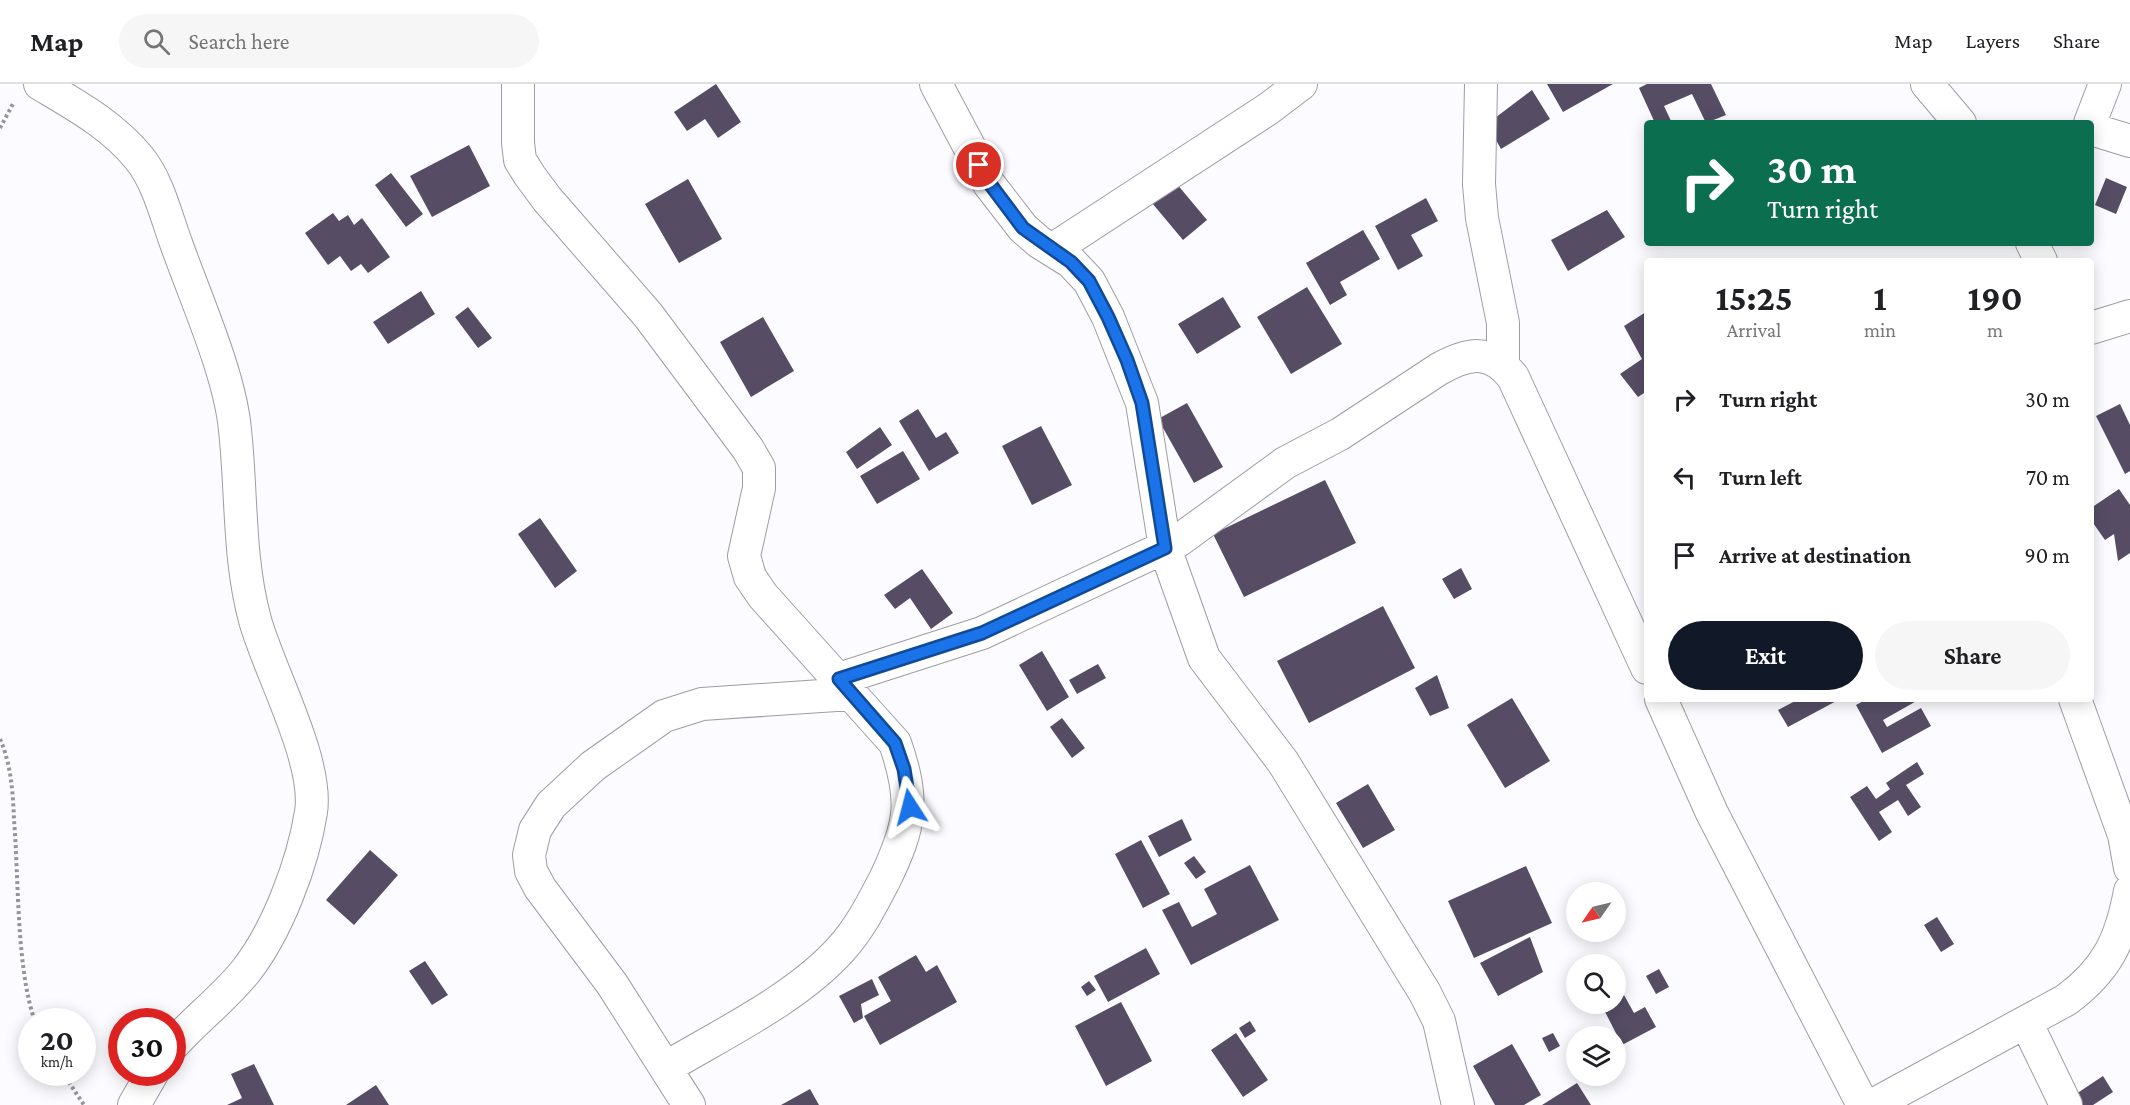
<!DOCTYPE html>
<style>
:root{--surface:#fff;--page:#f6f6f6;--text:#202124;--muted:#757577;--line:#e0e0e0;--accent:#111827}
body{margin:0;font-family:"Crimson Pro",serif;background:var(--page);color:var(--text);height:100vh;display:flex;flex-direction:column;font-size:22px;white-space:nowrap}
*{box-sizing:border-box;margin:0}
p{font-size:20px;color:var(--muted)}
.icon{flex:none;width:33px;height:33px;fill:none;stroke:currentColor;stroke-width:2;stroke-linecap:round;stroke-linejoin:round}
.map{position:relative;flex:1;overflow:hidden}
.sheet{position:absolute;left:1644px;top:174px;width:450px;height:444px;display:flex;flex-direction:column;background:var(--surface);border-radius:6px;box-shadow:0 3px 15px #0003}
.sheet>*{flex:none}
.banner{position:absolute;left:1644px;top:36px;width:450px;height:126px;border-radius:6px;box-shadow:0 3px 15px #0003;background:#0b6e4f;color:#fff;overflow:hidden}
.needle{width:39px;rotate:236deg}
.buttons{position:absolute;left:1566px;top:798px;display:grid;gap:12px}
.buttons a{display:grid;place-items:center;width:60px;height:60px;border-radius:50%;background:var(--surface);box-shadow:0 3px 15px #0003;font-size:30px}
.speed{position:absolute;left:18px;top:924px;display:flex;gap:12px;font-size:30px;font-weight:700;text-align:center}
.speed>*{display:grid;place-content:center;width:78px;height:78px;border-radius:50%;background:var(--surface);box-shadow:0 3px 15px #0003;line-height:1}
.speed small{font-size:15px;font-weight:400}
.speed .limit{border:9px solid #d22;background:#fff;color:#111}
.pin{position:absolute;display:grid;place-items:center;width:51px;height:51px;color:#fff;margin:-26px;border:3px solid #fff;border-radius:50%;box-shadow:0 2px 6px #0007}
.me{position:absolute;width:66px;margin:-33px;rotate:351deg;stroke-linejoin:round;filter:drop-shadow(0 0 4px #0008)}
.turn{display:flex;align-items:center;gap:21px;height:126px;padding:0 24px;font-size:27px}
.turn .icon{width:78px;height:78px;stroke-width:2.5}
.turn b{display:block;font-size:42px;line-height:51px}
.eta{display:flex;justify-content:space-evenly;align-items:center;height:102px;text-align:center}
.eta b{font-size:36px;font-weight:700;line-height:42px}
.action{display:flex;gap:12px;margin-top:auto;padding:12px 24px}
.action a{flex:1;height:69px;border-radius:36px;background:var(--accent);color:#fff;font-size:24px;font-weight:700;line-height:69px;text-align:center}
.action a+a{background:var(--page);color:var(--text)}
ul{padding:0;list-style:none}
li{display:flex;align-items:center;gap:18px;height:78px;padding:0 24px}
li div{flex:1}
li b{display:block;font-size:22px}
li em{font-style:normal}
header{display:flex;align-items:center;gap:36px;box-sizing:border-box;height:84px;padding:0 30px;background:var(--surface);border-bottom:2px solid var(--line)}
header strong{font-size:28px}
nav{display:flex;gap:33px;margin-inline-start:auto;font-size:21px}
.search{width:420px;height:54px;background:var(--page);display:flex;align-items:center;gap:15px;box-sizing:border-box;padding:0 21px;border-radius:33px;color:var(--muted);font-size:22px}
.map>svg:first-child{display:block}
.building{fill:#564d65}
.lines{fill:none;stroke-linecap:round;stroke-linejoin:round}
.street-casing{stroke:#9f9da3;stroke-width:34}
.path{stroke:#959497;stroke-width:4;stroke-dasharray:3 3;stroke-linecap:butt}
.street{stroke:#fff;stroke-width:32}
.route-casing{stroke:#114b97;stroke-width:15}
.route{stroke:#1a73e8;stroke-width:10}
</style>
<header>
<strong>Map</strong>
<div class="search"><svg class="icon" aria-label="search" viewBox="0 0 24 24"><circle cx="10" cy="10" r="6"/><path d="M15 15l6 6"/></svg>Search here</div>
<nav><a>Map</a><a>Layers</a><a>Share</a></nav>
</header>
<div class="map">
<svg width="2130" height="1021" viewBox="0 0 2130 1021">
<rect width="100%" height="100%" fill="#fcfbff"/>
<!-- building -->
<path class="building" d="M716 0 741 38 718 54 705 35 687 47 674 28Z
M1547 0H1613L1563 28Z
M1647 0H1711L1726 31 1706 39 1692 10 1664 22 1672 39H1655L1639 4Z
M1532 6 1550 35 1501 65 1487 40Z
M469 61 490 102 432 133 410 92Z
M391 89 423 130 406 143 375 101Z
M1171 93 1207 136 1183 156 1147 113Z
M2106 94 2127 103 2116 130 2095 121Z
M688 95 722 155 679 179 645 120Z
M1426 114 1438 137 1411 151 1423 172 1398 186 1375 142Z
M1607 126 1625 153 1568 187 1551 156Z
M333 129 339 137 348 131 354 141 362 134 390 173 368 189 361 180 351 187 340 172 328 181 305 149Z
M1363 146 1380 175 1340 198 1347 211 1330 221 1306 179Z
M1307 203 1342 260 1291 290 1257 233Z
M421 207 435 230 388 260 373 238Z
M1223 213 1241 243 1197 270 1178 240Z
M468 223 492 254 478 264 455 233Z
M1646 228 1647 307 1638 313 1620 290 1642 275 1624 242Z
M763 233 794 287 751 313 720 258Z
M1187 319 1223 383 1194 399 1158 335Z
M2120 320 2130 341V387L2125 390 2096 332Z
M918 325 936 354 946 348 959 369 929 387 899 337Z
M1041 342 1072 401 1032 421 1002 362Z
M880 343 892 361 857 385 846 368Z
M903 367 920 395 877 420 860 392Z
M1325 396 1356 459 1244 513 1213 450Z
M2119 405 2130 421V469L2118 477 2114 450 2105 456 2091 436V424Z
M540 434 577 487 555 504 518 450Z
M1461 484 1472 505 1454 515 1442 495Z
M922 485 953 529 931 545 910 514 895 525 884 511Z
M1383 522 1415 584 1309 639 1277 577Z
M1042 567 1069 613 1047 627 1019 581Z
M1098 580 1106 594 1077 610 1069 596Z
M1437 591 1449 624 1430 632 1415 604Z
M1512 614 1550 677 1505 704 1467 641Z
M1799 615H1840L1788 643 1778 626Z
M1867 615H1920L1883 636 1887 643 1921 624 1931 642 1882 669 1856 621Z
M1062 634 1085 664 1072 674 1050 643Z
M1917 678 1924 690 1906 701 1921 723 1908 732 1898 716 1879 728 1892 748 1879 757 1850 713 1867 702 1876 715 1890 705 1886 699Z
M1368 700 1395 746 1363 764 1336 719Z
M1182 735 1192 756 1159 773 1148 752Z
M1141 756 1170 810 1143 824 1115 770Z
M370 766 398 791 354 841 326 816Z
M1194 772 1206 788 1196 795 1184 779Z
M1250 781 1279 836 1191 881 1162 826 1179 818 1192 843 1217 830 1204 805Z
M1526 782 1552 839 1474 874 1448 817Z
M1937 833 1954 860 1941 868 1924 841Z
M1530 853 1543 888 1498 912 1480 879Z
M1146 864 1160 890 1108 918 1094 892Z
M916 871 926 888 937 881 957 918 880 961 864 932 891 917 878 893Z
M425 877 448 911 432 921 409 887Z
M1659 885 1669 903 1656 910 1646 892Z
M872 895 879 911 861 920 863 934 854 939 839 912Z
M1089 897 1096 906 1087 912 1081 903Z
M1619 902 1634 929 1645 923 1656 943 1622 961 1601 920H1616V904Z
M1121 918 1152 977 1106 1002 1075 942Z
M1250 937 1256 947 1245 954 1239 944Z
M1236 949 1268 996 1243 1013 1211 966Z
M1553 949 1560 962 1549 968 1542 954Z
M1512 960 1541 1011 1524 1021H1495L1473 982Z
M254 980 274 1021H227L242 1014 231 990Z
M2103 992 2113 1008 2093 1021H2078L2073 1012Z
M1577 999 1591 1021H1542Z
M376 1001 389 1021H346Z
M810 1005 819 1021H781Z"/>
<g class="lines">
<defs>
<path id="street" d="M40 0C77 22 112 41 139 74 158 97 166 132 176 159 195 213 230 290 235 346 242 410 238 473 255 536 269 587 319 677 311 728 303 779 277 848 245 888 224 914 195 936 172 962
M518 0V59L520 76 530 92 547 115 648 231 748 365 759 384V404L744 472 750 493 763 512 895 659C915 717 911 741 885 795 872 820 860 844 841 865 797 914 724 949 667 983
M936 0 989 100 1023 144 1039 158 1071 178 1089 197 1108 233 1142 319 1165 464 1204 574 1283 678 1425 909 1439 937 1458 1021
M1481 0 1479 100 1482 134 1503 239V281
M1927 0 1960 39
M2090 39 2105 0
M2091 45 2130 57
M2032 159 2041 177
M1052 166 1268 25 1301 0
M2091 244 2130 232
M839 595 982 549 1178 457 1285 379 1340 350 1439 285C1468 269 1490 264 1513 293L1647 584
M1661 615 1712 729 1863 1021
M2075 615 2124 751 2130 784
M2026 938 2066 1021
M134 1021 153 988
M689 1021 612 900 540 804 531 787 529 771 535 746 551 721 593 682 664 632 702 620 851 610
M1873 1021 2066 916C2107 886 2121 856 2130 807"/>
</defs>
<!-- street casing -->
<use href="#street" class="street-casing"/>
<!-- path -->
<path class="path" d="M0 44 14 18
M0 655C11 680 13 708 14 736 19 797 16 882 35 938
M62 988 84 1021"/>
<!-- street -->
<use href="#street" class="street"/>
</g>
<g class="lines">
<defs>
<path id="route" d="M910 723 904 685 895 659 839 595 982 549 1165 464 1142 319 1127 276 1108 233 1089 197 1071 178 1023 144 990 100 979 81"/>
</defs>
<!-- route casing -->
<use href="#route" class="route-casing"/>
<!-- route -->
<use href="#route" class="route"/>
</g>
</svg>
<div class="buttons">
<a><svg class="needle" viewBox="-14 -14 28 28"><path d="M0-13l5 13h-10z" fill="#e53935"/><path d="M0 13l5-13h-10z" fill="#757577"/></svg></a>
<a><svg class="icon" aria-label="search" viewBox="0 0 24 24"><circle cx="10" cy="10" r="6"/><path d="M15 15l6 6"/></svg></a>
<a><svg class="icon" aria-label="layers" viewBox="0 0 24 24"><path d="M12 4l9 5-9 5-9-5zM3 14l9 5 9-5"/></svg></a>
</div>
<div class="speed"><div>20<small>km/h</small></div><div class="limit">30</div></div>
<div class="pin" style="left:979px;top:81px;background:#d93025"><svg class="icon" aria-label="arrive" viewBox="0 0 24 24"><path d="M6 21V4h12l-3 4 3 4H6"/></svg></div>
<svg class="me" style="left:910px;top:723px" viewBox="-20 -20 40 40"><path d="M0-17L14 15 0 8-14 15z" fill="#1a73e8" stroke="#fff" stroke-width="4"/></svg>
<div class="banner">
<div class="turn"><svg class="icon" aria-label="right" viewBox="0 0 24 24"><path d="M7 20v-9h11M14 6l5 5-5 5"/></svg><div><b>30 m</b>Turn right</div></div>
</div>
<section class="sheet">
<div class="eta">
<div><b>15:25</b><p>Arrival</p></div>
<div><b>1</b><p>min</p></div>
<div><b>190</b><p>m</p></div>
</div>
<ul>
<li><svg class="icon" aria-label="right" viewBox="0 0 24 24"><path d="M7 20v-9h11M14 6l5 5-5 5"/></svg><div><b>Turn right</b></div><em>30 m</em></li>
<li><svg class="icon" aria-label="left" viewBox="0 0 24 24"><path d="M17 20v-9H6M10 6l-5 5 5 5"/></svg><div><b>Turn left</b></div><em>70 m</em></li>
<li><svg class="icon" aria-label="arrive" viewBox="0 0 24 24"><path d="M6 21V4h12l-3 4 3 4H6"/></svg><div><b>Arrive at destination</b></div><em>90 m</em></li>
</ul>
<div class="action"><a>Exit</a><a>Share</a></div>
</section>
</div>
